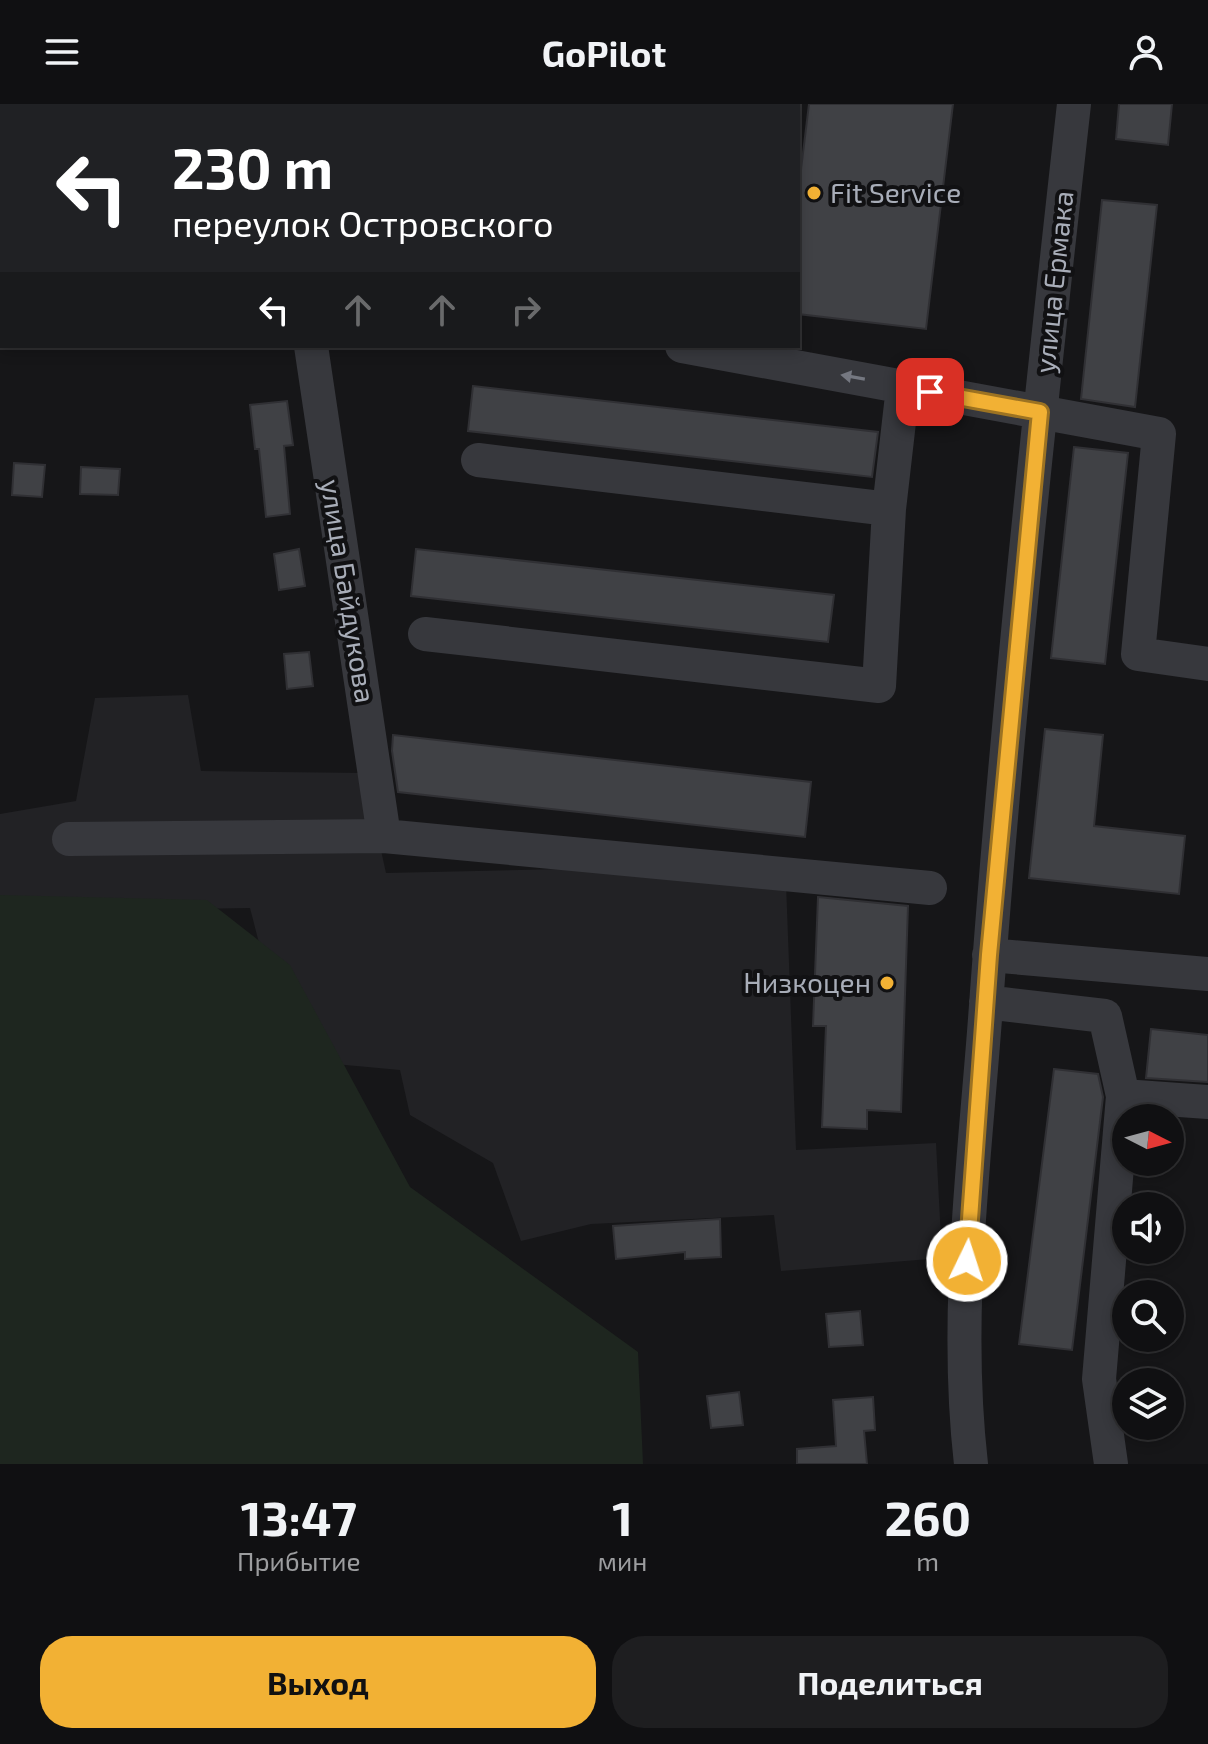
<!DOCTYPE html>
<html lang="ru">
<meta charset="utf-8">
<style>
:root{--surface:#101012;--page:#1e1e20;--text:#f1f3f6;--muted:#9c9d9f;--line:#303032;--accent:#f2b134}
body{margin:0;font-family:"Exo 2",sans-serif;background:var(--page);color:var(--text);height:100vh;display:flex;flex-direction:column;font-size:30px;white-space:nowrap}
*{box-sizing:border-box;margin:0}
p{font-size:26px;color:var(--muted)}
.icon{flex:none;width:44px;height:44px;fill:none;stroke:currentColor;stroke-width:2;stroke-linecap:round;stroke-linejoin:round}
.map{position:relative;height:1360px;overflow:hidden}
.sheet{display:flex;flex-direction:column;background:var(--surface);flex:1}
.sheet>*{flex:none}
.guide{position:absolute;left:0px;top:0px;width:800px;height:244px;box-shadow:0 4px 12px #0003,0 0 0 2px var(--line);background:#202124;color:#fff;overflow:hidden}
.needle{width:52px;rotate:96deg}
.tools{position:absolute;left:1112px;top:1000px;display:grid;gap:16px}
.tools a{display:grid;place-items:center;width:72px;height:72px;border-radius:50%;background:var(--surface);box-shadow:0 4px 12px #0003,0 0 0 2px var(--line);font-size:40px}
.pin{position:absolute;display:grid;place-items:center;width:68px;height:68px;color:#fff;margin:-34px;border-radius:16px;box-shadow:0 4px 12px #0006}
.me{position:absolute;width:88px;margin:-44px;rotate:4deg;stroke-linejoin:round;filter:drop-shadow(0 0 6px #0008)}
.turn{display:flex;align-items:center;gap:28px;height:168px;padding:0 40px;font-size:36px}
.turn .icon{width:104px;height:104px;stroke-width:2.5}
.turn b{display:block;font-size:56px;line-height:68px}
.lanes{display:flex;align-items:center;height:76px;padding:0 40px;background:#0003;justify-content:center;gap:40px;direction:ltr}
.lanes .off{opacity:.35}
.eta{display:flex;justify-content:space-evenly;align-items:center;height:136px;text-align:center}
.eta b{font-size:48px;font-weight:700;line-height:56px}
.cta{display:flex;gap:16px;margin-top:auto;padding:16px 40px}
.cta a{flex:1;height:92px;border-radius:32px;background:var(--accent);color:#111;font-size:32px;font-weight:700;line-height:92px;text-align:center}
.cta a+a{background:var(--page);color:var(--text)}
header{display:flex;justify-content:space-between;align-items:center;height:104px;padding:0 40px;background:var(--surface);font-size:36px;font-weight:700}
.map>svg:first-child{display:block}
.built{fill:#222225}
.green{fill:#1e261f}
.building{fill:#404145;stroke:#303034;stroke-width:2}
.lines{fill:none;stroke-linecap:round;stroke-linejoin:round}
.minor{stroke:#37383d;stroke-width:34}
.oneway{fill:#757881}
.route-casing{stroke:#9d7322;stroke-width:20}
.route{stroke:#f2b134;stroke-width:14}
.poi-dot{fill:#f2b134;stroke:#111113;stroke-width:3}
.labels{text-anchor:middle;stroke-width:8;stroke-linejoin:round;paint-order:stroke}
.poi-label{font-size:28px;fill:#a8adb8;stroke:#111113;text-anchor:start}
.street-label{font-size:28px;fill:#a8adb8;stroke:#111113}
</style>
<header><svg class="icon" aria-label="menu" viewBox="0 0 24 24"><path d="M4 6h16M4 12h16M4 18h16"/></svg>GoPilot<svg class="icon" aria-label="person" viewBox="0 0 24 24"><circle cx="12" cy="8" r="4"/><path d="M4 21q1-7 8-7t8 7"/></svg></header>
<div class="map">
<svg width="1208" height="1360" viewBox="0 0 1208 1360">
<rect width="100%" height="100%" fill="#161618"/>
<!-- built -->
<path class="built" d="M188 591 201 667 364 669 386 769 608 764 786 779 796 1046 936 1039 942 1154 781 1167 774 1111 591 1120 521 1137 493 1059 410 1011 400 966 313 958 269 878 250 804 0 808V710L76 697 95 594Z"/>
<!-- green -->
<path class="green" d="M0 791 207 796 290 861 410 1083 638 1248 643 1360H0Z"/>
<!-- building -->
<path class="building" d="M809 0H953L926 225 798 210V90Z
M1119 0H1172L1168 41 1116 35Z
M1102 96 1157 101 1135 303 1081 295Z
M473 282 878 328 872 373 468 327Z
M287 297 293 341 284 342 290 410 266 413 259 345H255L250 301Z
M1074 343 1128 349 1105 560 1051 554Z
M14 359 45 361 42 393 12 391Z
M81 363 120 365 118 391 80 390Z
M299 445 305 482 279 486 274 450Z
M416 445 834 491 828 538 411 492Z
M309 548 313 582 287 585 284 550Z
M1045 625 1103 631 1094 722 1185 732 1179 790 1029 774Z
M393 631 811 678 805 733 398 688 392 647Z
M818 793 908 802 901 1008 867 1006V1025L822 1023 826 922H813Z
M1151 925 1208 931V978L1146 974Z
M1054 965 1098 970 1103 993 1072 1246 1019 1240Z
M720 1115 721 1153 685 1155V1148L616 1155 613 1122Z
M860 1207 863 1241 829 1243 826 1210Z
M739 1288 743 1321 711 1324 707 1292Z
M873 1293 875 1326 864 1327 867 1360H797V1345L836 1342 833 1296Z"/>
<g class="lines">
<!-- minor -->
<path class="minor" d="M284 0V2
M0 124H2
M311 242 384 732
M682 242 1159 330 1138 550 1208 560
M478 356 889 405 903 283
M425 530 879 582 889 405
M69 735 384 732 930 784
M989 851 1208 870
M986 898 1105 912 1123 992
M971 1360C954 1213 974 1062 985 915 1007 609 1040 304 1074 0
M1111 1360 1099 1275 1123 992 1208 998"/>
</g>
<!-- one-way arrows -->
<defs><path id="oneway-solid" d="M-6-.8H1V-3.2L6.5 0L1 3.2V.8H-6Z" transform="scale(2)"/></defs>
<use class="oneway" href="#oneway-solid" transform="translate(853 273) rotate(-170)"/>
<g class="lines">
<defs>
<path id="route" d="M930 288 1040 308 989 851 967 1157"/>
</defs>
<!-- route casing -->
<use href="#route" class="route-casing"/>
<!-- route -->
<use href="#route" class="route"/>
</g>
<!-- markers -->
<g class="poi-dot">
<circle cx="814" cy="89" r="8"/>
<circle cx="887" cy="879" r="8"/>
</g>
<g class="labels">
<!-- poi labels -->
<g class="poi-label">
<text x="830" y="99">Fit Service</text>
<text x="871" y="889" text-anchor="end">Низкоцен</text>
</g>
<!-- street labels -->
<g class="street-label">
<text transform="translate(1054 178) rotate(-84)" y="10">улица Ермака</text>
<text transform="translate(348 487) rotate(81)" y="10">улица Байдукова</text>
</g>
</g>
</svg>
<div class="tools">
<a><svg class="needle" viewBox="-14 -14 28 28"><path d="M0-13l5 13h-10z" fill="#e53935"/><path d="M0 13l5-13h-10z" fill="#9c9d9f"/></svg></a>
<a><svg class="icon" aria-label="sound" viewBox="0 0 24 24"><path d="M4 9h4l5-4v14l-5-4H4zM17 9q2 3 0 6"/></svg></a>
<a><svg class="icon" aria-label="search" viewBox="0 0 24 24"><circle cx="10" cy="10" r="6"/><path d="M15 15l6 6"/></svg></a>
<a><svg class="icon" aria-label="layers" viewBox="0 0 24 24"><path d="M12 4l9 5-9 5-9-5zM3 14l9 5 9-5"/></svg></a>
</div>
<div class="pin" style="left:930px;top:288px;background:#d93025"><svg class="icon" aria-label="arrive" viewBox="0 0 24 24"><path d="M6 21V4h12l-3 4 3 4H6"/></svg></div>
<svg class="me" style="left:967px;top:1157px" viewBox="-20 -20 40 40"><circle r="17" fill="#f2b134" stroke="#fff" stroke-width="3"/><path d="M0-11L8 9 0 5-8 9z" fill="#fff"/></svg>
<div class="guide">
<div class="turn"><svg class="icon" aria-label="left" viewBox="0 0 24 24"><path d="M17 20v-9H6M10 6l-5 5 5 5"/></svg><div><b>230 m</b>переулок Островского</div></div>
<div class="lanes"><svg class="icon" aria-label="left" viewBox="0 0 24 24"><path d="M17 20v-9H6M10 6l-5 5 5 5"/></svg><svg class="icon off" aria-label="ahead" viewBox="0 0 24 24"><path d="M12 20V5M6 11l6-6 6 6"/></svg><svg class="icon off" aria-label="ahead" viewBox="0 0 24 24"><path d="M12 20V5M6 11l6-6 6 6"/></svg><svg class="icon off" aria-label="right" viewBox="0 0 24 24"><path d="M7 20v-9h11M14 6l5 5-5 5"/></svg></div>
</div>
</div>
<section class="sheet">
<div class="eta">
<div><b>13:47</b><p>Прибытие</p></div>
<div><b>1</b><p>мин</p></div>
<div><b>260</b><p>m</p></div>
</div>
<div class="cta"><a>Выход</a><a>Поделиться</a></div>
</section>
